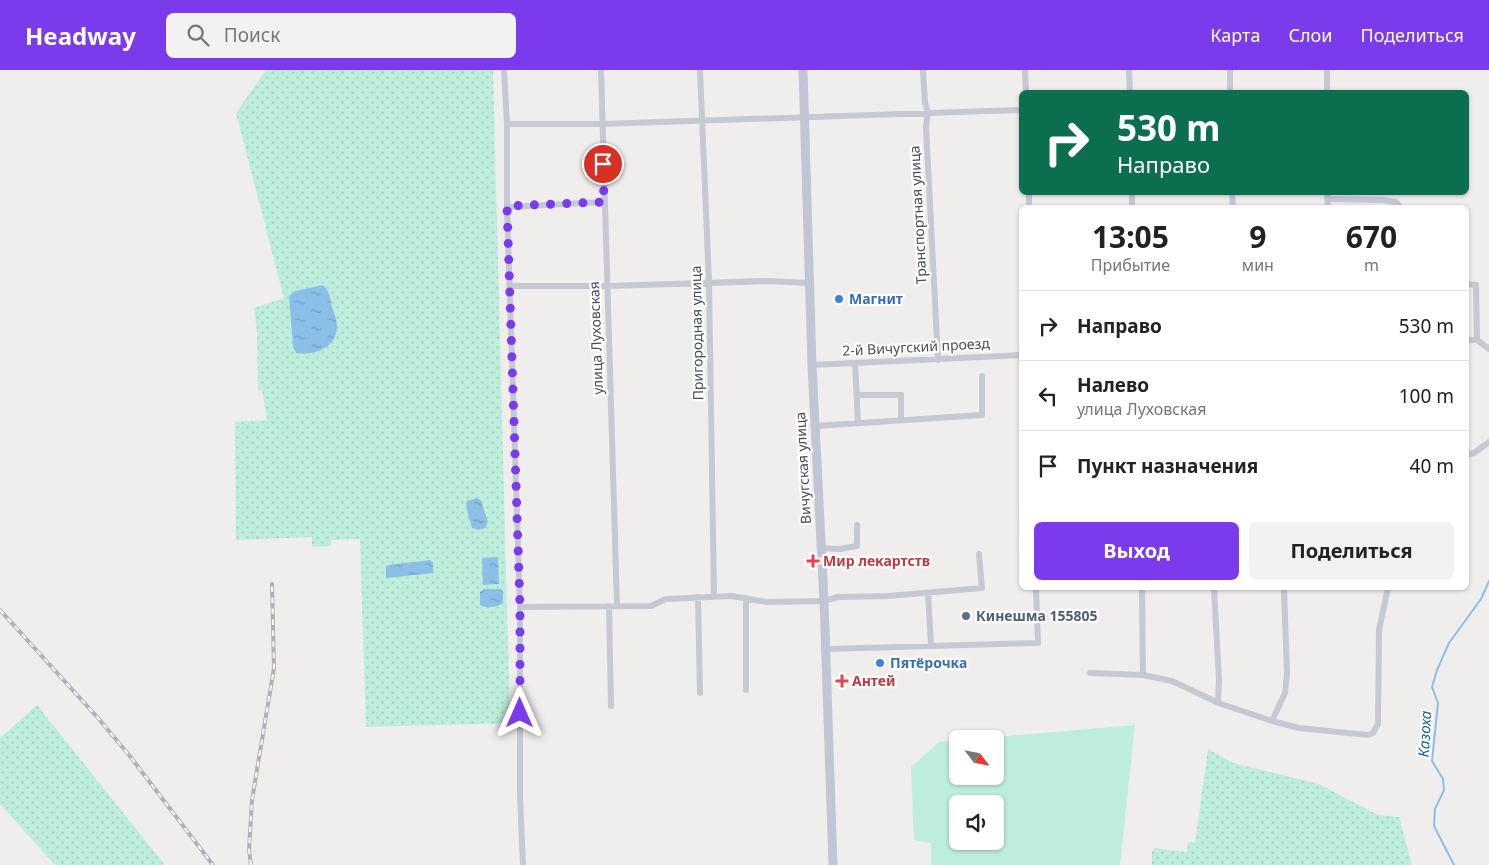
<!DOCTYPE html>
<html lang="ru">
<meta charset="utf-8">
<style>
:root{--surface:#fff;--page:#f2f2f2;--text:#222;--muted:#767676;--line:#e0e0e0;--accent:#7c3aed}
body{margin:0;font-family:"Noto Sans",sans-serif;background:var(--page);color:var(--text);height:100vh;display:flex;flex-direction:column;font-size:19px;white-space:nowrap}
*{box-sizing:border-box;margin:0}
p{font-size:16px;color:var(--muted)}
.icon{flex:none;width:28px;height:28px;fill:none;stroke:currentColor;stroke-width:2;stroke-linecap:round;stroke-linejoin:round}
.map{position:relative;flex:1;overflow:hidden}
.details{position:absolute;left:1019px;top:135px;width:450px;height:385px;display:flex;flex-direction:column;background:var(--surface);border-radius:8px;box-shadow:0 1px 4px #0004}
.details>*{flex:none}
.guide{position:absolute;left:1019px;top:20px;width:450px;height:105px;border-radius:8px;box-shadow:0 1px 4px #0004;background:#0b6e4f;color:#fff;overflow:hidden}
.needle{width:32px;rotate:122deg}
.buttons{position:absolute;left:949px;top:660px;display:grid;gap:10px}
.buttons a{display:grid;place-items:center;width:55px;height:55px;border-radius:8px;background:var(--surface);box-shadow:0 1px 4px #0004;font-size:25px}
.pin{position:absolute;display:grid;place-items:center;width:42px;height:42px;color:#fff;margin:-21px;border:2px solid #fff;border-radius:50%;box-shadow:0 1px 5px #0007}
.me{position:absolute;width:55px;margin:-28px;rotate:0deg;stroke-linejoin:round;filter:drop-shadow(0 0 4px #0008)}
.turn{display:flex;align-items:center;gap:18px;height:105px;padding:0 15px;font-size:22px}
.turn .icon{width:65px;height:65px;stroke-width:2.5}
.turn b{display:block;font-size:35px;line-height:42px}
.eta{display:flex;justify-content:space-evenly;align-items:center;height:85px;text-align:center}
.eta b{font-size:30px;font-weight:700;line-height:35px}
.action{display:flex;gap:10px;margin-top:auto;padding:10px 15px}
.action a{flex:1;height:58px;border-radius:8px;background:var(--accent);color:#fff;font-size:20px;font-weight:700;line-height:58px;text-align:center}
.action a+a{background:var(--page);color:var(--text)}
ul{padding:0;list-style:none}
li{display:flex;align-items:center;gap:15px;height:70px;padding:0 15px;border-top:1px solid var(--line)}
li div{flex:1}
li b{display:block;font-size:19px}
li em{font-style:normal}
header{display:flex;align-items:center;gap:30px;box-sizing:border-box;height:70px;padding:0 25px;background:var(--accent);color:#fff}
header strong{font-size:24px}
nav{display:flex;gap:28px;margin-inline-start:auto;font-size:18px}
.search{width:350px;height:45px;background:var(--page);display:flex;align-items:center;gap:12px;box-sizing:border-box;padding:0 18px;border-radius:8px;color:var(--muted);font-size:19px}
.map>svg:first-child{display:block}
.grass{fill:url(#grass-dots)}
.pitch{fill:#bdeddb;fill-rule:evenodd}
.water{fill:url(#water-ripples)}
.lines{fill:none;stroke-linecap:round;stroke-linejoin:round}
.stream{stroke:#8bbfe8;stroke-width:2}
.minor{stroke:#c4c9d4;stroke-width:6}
.secondary{stroke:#c1c6d6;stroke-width:9}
.rail-casing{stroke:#b0b1b8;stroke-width:4}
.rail{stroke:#fff;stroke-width:2;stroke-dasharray:5.5;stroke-linecap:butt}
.route{stroke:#7c3aed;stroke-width:9;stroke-dasharray:0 16.2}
.shop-dot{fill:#3f7fe0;stroke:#fff;stroke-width:2}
.health-dot{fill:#e0444e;stroke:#fff;stroke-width:2}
.service-dot{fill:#5c6f8a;stroke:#fff;stroke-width:2}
.labels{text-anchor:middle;stroke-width:4.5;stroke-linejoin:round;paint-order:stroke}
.street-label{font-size:14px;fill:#464c5a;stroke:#fff}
.shop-label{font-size:14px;font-weight:bold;fill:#366cbe;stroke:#fff;text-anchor:start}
.health-label{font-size:14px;font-weight:bold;fill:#be3a42;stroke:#fff;text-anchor:start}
.service-label{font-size:14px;font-weight:bold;fill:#4e5e75;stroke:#fff;text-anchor:start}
.water-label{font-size:15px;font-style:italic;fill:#1162a3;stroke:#fff}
</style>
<header>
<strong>Headway</strong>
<div class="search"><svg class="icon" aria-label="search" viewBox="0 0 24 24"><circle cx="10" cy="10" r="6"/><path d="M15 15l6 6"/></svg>Поиск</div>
<nav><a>Карта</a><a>Слои</a><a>Поделиться</a></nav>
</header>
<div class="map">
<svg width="1489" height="795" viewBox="0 0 1489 795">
<defs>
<pattern id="grass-dots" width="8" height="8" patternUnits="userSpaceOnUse" patternTransform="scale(1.25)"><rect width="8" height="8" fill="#bdeddb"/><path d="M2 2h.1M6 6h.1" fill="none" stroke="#a4cdbe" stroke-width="1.8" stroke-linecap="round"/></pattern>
<pattern id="water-ripples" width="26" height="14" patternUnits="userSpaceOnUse" patternTransform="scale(1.25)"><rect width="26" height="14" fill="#8bbfe8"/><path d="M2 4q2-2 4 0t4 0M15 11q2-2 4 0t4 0" fill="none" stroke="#739dbf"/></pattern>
</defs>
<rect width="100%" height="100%" fill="#f0eeed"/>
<!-- grass -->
<path class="grass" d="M266 0H493L510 653 366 657 360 469 331 470V476L312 477V467L236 470 235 352 267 350 262 320H258L257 263 254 238 284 228 236 43Z
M37 635 165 795H55L0 734V668Z
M1208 679 1233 693 1319 714 1378 745 1399 747 1412 795H1152V782L1154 778 1187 782 1188 772 1195 773Z"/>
<!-- pitch -->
<path class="pitch" d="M1135 655 1120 795H931V773L914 770 911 697 939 672 957 670 958 706H995V669H972ZM958 734H995V771H958Z"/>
<!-- water -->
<path class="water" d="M323 215C330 221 330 228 332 237 334 243 337 250 337 256 337 278 314 286 296 283L293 277 289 226 295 221Z
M478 428 481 431 488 452 485 458 478 460 472 458 466 437 467 431Z
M498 487 499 514 483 515 482 488Z
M430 490 433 493V503L386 508V496L390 495Z
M484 519H501L503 521V533C497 537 488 539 480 535V522Z"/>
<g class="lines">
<!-- stream -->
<path class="stream" d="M1454 795 1434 756 1435 739 1444 720 1443 709 1432 691 1438 633 1432 617 1437 600 1449 573 1481 529 1489 511"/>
<!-- minor -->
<path class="minor" d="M504 0 507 54V137L520 537V727L523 795
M601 0 617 536
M700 0 709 213 714 527
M923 0 925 33 928 42 926 57 938 290
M1025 0 1026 22
M1129 0 1130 22
M1230 0V22
M1327 0V22
M507 54H602L1021 40
M1029 122V138
M1132 122V138
M1232 122 1233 138
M1327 122 1328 138
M1327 129 1383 130 1396 132 1402 138
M507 137 604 132
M1466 214 1476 215 1477 270
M510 216H607L768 211 810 213
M1466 270H1477
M1477 270 1489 279
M855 293 858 353
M812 295 1021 285
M857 325H901V350
M815 356 982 345V306
M1466 385 1474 383 1489 372
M821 478 840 479 857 476V455
M1142 518 1143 605
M1214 518 1219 610 1218 633
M928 523 931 576
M698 527 700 623
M746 528V620
M609 536 611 636
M520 537 651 536 666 529 731 526 767 532 824 531 838 527 888 526 982 518 979 484
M826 579 1038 573 1036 518
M1090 603 1143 605 1172 611 1221 634 1272 651 1299 658 1368 665 1373 663 1378 654 1379 560 1388 518
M1272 651 1285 623 1287 604 1284 518"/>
<!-- secondary -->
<path class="secondary" d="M803 0 812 295 824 531 833 795"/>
<defs>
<path id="rail" d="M0 540 98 648 129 685 213 795
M251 795 249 780 252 730 274 598 272 514"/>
</defs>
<!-- rail casing -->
<use href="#rail" class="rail-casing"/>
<!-- rail -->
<use href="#rail" class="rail"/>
</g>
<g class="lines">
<!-- route -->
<path class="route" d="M520 643V537L507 136 604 132 603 94"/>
</g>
<!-- markers -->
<g class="shop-dot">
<circle cx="839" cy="229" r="5"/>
<circle cx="880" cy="593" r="5"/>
</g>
<g class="health-dot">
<path d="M810.5 483.5h5v5h5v5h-5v5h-5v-5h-5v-5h5z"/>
<path d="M839.5 603.5h5v5h5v5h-5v5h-5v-5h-5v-5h5z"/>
</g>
<circle class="service-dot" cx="966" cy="546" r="5"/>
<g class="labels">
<!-- street labels -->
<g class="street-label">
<text transform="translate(918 145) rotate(-93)" y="5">Транспортная улица</text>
<text transform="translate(697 263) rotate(-91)" y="5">Пригородная улица</text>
<text transform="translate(596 268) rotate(-92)" y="5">улица Луховская</text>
<text transform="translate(916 277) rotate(-3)" y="5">2-й Вичугский проезд</text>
<text transform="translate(803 398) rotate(-93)" y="5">Вичугская улица</text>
</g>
<!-- shop labels -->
<g class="shop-label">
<text x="849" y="234">Магнит</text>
<text x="890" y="598">Пятёрочка</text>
</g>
<!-- health labels -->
<g class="health-label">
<text x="823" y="496">Мир лекартств</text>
<text x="852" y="616">Антей</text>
</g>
<!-- service labels -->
<g class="service-label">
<text x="976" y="551">Кинешма 155805</text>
</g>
<!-- water labels -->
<g class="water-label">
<text transform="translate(1425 664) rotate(-87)" y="5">Казоха</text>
</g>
</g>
</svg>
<div class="buttons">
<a><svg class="needle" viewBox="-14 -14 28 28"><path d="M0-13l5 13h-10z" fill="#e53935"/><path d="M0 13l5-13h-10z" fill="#767676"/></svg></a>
<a><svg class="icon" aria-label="sound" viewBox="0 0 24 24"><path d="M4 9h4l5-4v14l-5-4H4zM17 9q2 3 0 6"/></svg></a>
</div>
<div class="pin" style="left:603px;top:94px;background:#d93025"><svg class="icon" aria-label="arrive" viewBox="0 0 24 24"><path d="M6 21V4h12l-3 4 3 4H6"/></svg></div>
<svg class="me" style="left:520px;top:643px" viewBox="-20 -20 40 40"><path d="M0-17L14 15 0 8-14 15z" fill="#7c3aed" stroke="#fff" stroke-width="4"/></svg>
<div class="guide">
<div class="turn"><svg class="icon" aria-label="right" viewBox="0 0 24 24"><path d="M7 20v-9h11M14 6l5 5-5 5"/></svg><div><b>530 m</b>Направо</div></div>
</div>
<section class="details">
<div class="eta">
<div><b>13:05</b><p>Прибытие</p></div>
<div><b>9</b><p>мин</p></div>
<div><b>670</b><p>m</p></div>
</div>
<ul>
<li><svg class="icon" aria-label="right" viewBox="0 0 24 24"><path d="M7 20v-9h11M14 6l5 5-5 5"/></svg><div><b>Направо</b></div><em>530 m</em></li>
<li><svg class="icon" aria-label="left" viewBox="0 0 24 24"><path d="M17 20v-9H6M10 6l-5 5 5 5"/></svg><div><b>Налево</b><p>улица Луховская</p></div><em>100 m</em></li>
<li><svg class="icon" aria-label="arrive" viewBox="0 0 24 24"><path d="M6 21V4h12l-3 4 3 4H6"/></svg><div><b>Пункт назначения</b></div><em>40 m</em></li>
</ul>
<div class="action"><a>Выход</a><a>Поделиться</a></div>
</section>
</div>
